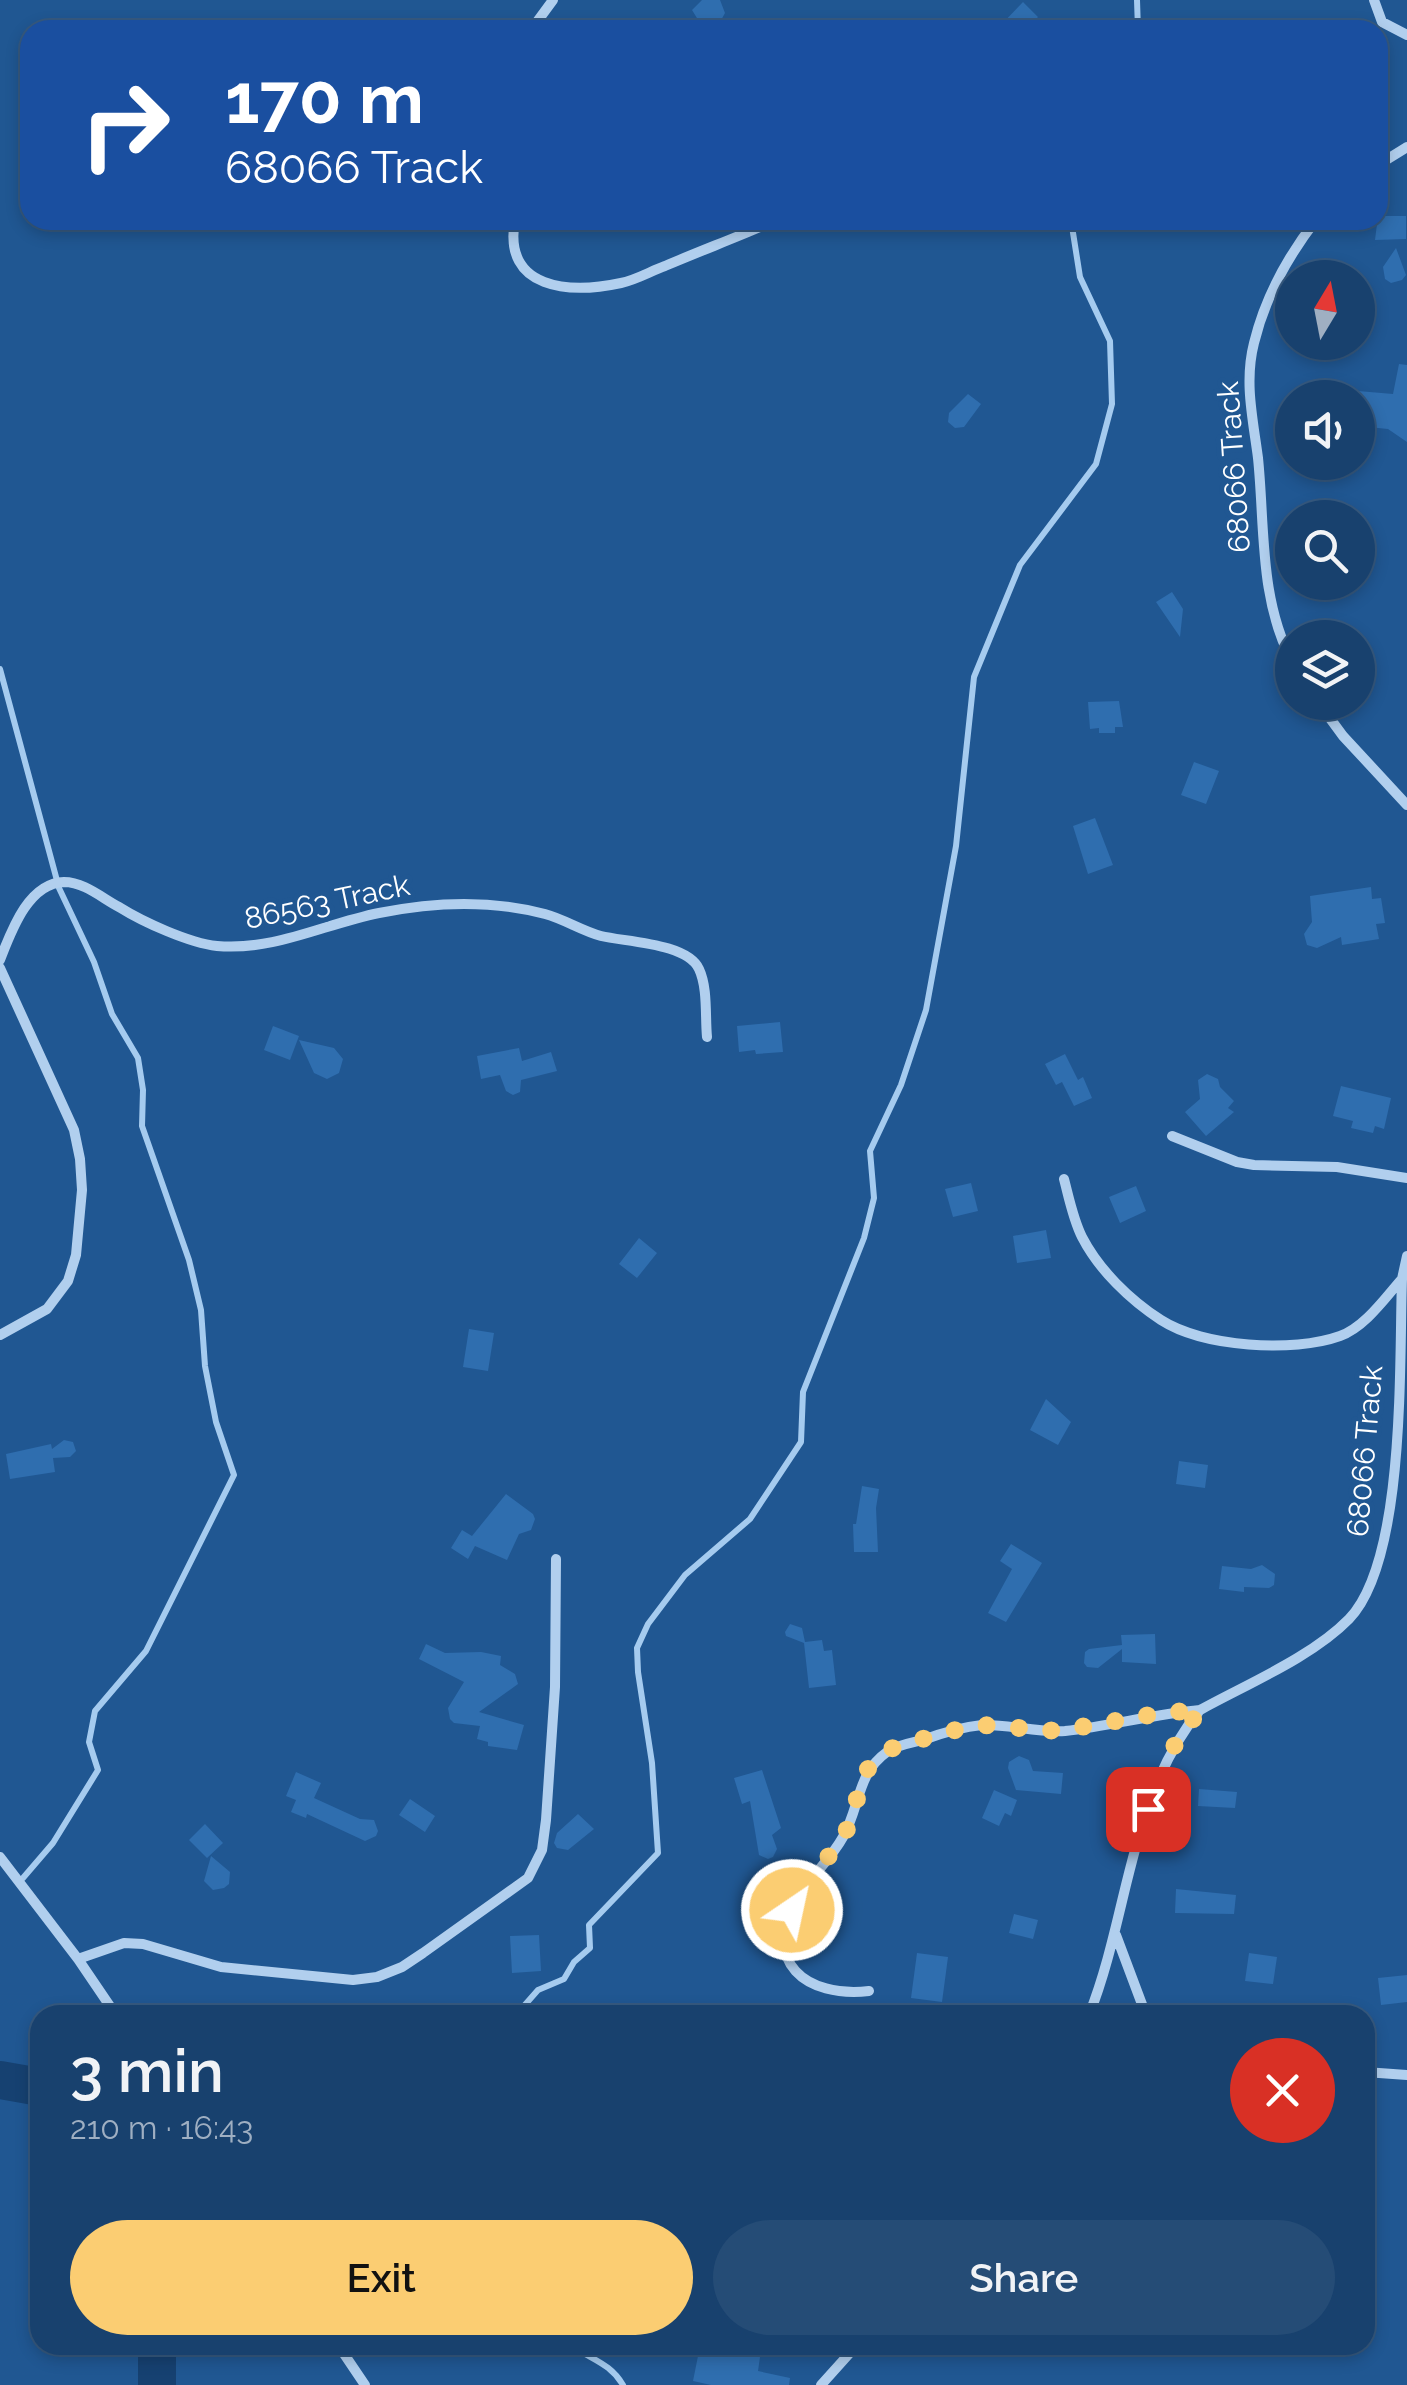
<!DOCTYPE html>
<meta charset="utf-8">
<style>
:root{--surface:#18416e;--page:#254c76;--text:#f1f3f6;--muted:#9fafc2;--line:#365a81;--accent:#fbcd72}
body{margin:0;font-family:Raleway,sans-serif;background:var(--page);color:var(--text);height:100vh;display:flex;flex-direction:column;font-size:38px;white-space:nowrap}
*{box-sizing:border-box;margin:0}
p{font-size:32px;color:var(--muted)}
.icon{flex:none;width:55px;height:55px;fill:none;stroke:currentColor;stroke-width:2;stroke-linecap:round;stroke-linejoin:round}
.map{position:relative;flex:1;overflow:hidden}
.side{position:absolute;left:30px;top:2005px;width:1345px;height:350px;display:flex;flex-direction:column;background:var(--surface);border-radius:30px;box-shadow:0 5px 15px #0003,0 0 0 2px var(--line)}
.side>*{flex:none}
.hud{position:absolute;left:20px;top:20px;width:1368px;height:210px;border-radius:30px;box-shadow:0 5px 15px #0003,0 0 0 2px var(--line);background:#1a4fa0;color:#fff;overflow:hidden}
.needle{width:65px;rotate:10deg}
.fabs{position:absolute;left:1275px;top:260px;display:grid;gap:20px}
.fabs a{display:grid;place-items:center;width:100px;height:100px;border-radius:50%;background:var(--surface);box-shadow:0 5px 15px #0003,0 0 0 2px var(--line);font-size:50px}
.pin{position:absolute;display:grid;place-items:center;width:85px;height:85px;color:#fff;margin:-42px;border-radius:20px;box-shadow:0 5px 15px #0006}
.me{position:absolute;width:110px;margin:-55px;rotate:34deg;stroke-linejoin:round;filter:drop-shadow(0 0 8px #0008)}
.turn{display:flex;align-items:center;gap:35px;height:210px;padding:0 40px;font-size:45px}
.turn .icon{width:130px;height:130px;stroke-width:2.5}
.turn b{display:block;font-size:70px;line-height:85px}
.round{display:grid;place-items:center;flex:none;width:105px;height:105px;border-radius:52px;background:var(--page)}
.overview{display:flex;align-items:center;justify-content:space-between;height:170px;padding:0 40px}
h1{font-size:60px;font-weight:600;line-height:75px}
.action{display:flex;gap:20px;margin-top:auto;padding:20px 40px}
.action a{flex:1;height:115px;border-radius:60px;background:var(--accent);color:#111;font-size:40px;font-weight:600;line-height:115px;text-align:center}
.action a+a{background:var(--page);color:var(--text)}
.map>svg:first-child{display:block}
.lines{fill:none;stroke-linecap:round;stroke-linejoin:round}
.stream{stroke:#a5cbef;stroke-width:6}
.river{stroke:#164171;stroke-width:38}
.building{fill:#2f6eaf}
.street{stroke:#b1cfee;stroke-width:10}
.route{stroke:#fbcd72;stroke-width:18;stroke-dasharray:0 32.4}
.labels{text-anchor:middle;stroke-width:10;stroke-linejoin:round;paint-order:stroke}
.street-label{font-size:30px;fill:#fff;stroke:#205792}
</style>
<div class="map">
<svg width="1407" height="2385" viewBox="0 0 1407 2385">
<rect width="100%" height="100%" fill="#205792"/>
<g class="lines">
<!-- stream -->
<path class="stream" d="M1137 0 1138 30
M0 669 59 888 94 962 112 1014 138 1058 143 1090 142 1126 189 1260 201 1310 205 1366 216 1422 234 1475 146 1651 95 1711 89 1742 98 1770 53 1843 23 1878
M516 2015 538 1990 564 1979 574 1962 590 1948 589 1925 658 1853 652 1763 638 1672 637 1648 648 1624 685 1575 750 1519 801 1442 803 1392 864 1238 874 1198 870 1151 901 1085 926 1010 956 846 974 677 1020 565 1096 464 1112 404 1110 341 1080 277 1071 220
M571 2345C592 2360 610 2363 623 2385"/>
<!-- river -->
<path class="river" d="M0 2080 40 2087
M157 2385V2345"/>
</g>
<!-- building -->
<path class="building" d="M702 0H720L725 13 719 24 712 27 700 23 692 10Z
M1023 2 1038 17 1025 30H996Z
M1378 216H1406V239L1375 240Z
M1396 248 1406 275 1402 280 1391 283 1385 279 1383 267Z
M1399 364 1407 365V442L1388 429 1358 426V391L1393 394Z
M968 394 981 404 964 427 955 428 948 422 949 413Z
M1172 592 1183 609 1180 637 1156 602Z
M1119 701 1123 727H1115V733H1099V728L1090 729 1088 702Z
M1194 762 1219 771 1206 804 1181 795Z
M1095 818 1113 865 1088 874 1073 826Z
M1371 887 1372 899 1381 898 1385 923 1376 924 1379 939 1342 945 1341 937 1317 948 1307 945 1304 934 1312 922 1310 896Z
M780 1022 783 1052 756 1054 755 1050 739 1052 737 1026Z
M273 1026 299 1036 290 1060 264 1050Z
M299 1040 334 1048 343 1059 339 1073 327 1079 314 1073Z
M519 1048 522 1061 551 1052 557 1071 521 1080 520 1092 513 1095 506 1091 500 1075 481 1079 477 1056Z
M1065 1054 1078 1080 1083 1077 1092 1098 1074 1106 1062 1082 1056 1085 1045 1064Z
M1207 1074 1218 1079 1220 1087 1234 1101 1228 1108 1234 1112 1206 1136 1185 1112 1200 1099 1198 1080Z
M1341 1086 1391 1098 1384 1129 1375 1126 1373 1133 1351 1128 1353 1121 1333 1116Z
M971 1183 978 1211 953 1217 945 1189Z
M1136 1186 1146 1211 1120 1223 1109 1197Z
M1046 1230 1051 1258 1017 1263 1013 1236Z
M639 1238 657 1253 637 1278 619 1264Z
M469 1329 494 1333 488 1371 463 1367Z
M1046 1399 1071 1422 1058 1445 1030 1430Z
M64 1440 73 1442 76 1451 70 1457 53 1458 55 1472 10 1479 6 1454 51 1444 52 1449Z
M1179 1461 1208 1465 1205 1488 1176 1484Z
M862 1486 879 1489 876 1508 878 1552H854L853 1524H856Z
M506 1494 533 1514 535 1519 531 1530 519 1534 507 1560 475 1546 468 1559 451 1548 462 1530 472 1536Z
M1011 1544 1042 1563 1006 1622 988 1613 1012 1569 1000 1561Z
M1262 1565 1275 1574 1274 1585 1269 1588 1244 1587V1592L1219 1589 1222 1566 1251 1569Z
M790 1624 802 1628 805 1642 822 1640 824 1651 832 1650 836 1685 809 1688 804 1643 786 1636 785 1632Z
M1155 1634 1156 1664 1122 1662V1649L1098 1668 1087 1667 1084 1663 1085 1652 1089 1649 1122 1645 1121 1635Z
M426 1644 445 1653 481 1652 501 1656 500 1665 515 1674 518 1684 479 1712 524 1725 517 1750 488 1746V1742L477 1739 480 1726 454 1723 450 1719 448 1708 464 1682 419 1659Z
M1019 1756 1029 1760 1033 1771 1063 1773 1061 1794 1016 1790 1008 1768 1009 1762Z
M762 1770 781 1828 772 1835 777 1849 773 1857 768 1859 759 1855 750 1801 742 1804 734 1778Z
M296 1772 321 1783 314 1798 360 1819 374 1820 378 1831 376 1836 365 1841 307 1814 306 1818 291 1812 296 1800 286 1796Z
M1199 1789 1237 1792 1235 1808 1198 1806Z
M994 1790 1017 1800 1011 1816 1005 1813 999 1826 982 1818Z
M410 1799 435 1816 425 1832 399 1815Z
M578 1814 594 1829 568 1850 557 1848 554 1843 557 1833Z
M205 1824 223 1843 207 1858 189 1840Z
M211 1856 230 1872 229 1884 224 1888 213 1890 204 1881Z
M1176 1889 1236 1895 1234 1914 1175 1913Z
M1014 1914 1038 1920 1033 1939 1009 1933Z
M539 1935 541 1971 512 1973 510 1936Z
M917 1953 948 1957 942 2002 911 1998Z
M1249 1953 1277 1957 1273 1984 1245 1981Z
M1407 1975V2002L1381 2005 1378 1978Z
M700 2346 760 2357 758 2371 790 2378 789 2385H711L693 2381Z"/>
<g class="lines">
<!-- street -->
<path class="street" d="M1374 0 1382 22 1407 35
M531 30 553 0
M1378 165 1407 147
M515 220C502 290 570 294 621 283 636 280 651 271 665 266 698 252 732 239 765 225
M1292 661C1259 599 1265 526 1258 458 1253 419 1244 382 1254 343 1265 298 1288 256 1316 220
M1318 702 1343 736 1407 805
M0 960C11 932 28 883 64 882 84 882 102 898 119 907 143 922 189 943 217 946 275 951 324 924 379 913 433 902 492 900 545 914 564 919 582 931 601 936 626 942 687 943 699 969 708 988 705 1017 707 1037
M0 968 74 1130 80 1159 82 1190 76 1255 68 1281 47 1309 0 1335
M1172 1136 1237 1162 1254 1165 1337 1167 1407 1178
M1064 1179C1069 1198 1073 1219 1082 1237 1099 1270 1130 1300 1161 1320 1203 1347 1293 1353 1340 1336 1365 1327 1385 1298 1401 1280
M0 1857 78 1959 116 2015
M1116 1935 1146 2015
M78 1959 124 1943 143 1944 221 1967 353 1980 377 1977 402 1967 423 1953 528 1878 542 1850 546 1820 555 1687 556 1559
M869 1991C806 1998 760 1962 798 1898 811 1876 831 1859 843 1837 860 1807 857 1773 887 1752 897 1745 911 1743 923 1740 942 1733 962 1727 982 1725 1009 1724 1037 1733 1065 1731 1111 1726 1154 1714 1200 1710
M1089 2015C1129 1915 1129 1796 1200 1710 1247 1684 1312 1657 1349 1619 1406 1560 1399 1362 1402 1279L1407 1256
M1365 2072 1407 2075
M338 2345 365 2385
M821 2385 857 2345"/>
</g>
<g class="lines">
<!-- route -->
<path class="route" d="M792 1910 850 1825 862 1780 868 1769 890 1749 945 1732 983 1725 1058 1731 1161 1713 1200 1710 1176 1742 1148 1809"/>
</g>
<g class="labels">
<!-- street labels -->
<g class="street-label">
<text transform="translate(1234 467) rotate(-94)" y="10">68066 Track</text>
<text transform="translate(327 902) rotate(-12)" y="10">86563 Track</text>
<text transform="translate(1365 1451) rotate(-85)" y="10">68066 Track</text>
</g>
</g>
</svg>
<div class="fabs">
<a><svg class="needle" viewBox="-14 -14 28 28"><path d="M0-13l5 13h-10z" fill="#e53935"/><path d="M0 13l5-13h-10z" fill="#9fafc2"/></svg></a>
<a><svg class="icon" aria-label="sound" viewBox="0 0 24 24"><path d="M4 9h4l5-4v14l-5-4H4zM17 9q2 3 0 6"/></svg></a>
<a><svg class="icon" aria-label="search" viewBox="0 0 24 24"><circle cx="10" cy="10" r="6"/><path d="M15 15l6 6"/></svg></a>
<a><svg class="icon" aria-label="layers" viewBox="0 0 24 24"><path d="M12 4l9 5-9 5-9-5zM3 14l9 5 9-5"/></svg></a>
</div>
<div class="pin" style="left:1148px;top:1809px;background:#d93025"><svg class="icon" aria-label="arrive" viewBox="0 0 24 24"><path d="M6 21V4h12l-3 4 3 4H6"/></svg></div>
<svg class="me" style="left:792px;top:1910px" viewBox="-20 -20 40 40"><circle r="17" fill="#fbcd72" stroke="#fff" stroke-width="3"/><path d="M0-11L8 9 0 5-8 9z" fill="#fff"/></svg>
<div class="hud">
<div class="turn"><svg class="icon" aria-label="right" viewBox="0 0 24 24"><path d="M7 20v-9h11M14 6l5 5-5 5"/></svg><div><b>170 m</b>68066 Track</div></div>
</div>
<section class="side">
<div class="overview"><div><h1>3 min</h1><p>210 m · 16:43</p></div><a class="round" style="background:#d93025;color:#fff"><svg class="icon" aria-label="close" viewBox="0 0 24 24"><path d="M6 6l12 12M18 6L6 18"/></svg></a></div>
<div class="action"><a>Exit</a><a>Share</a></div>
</section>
</div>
